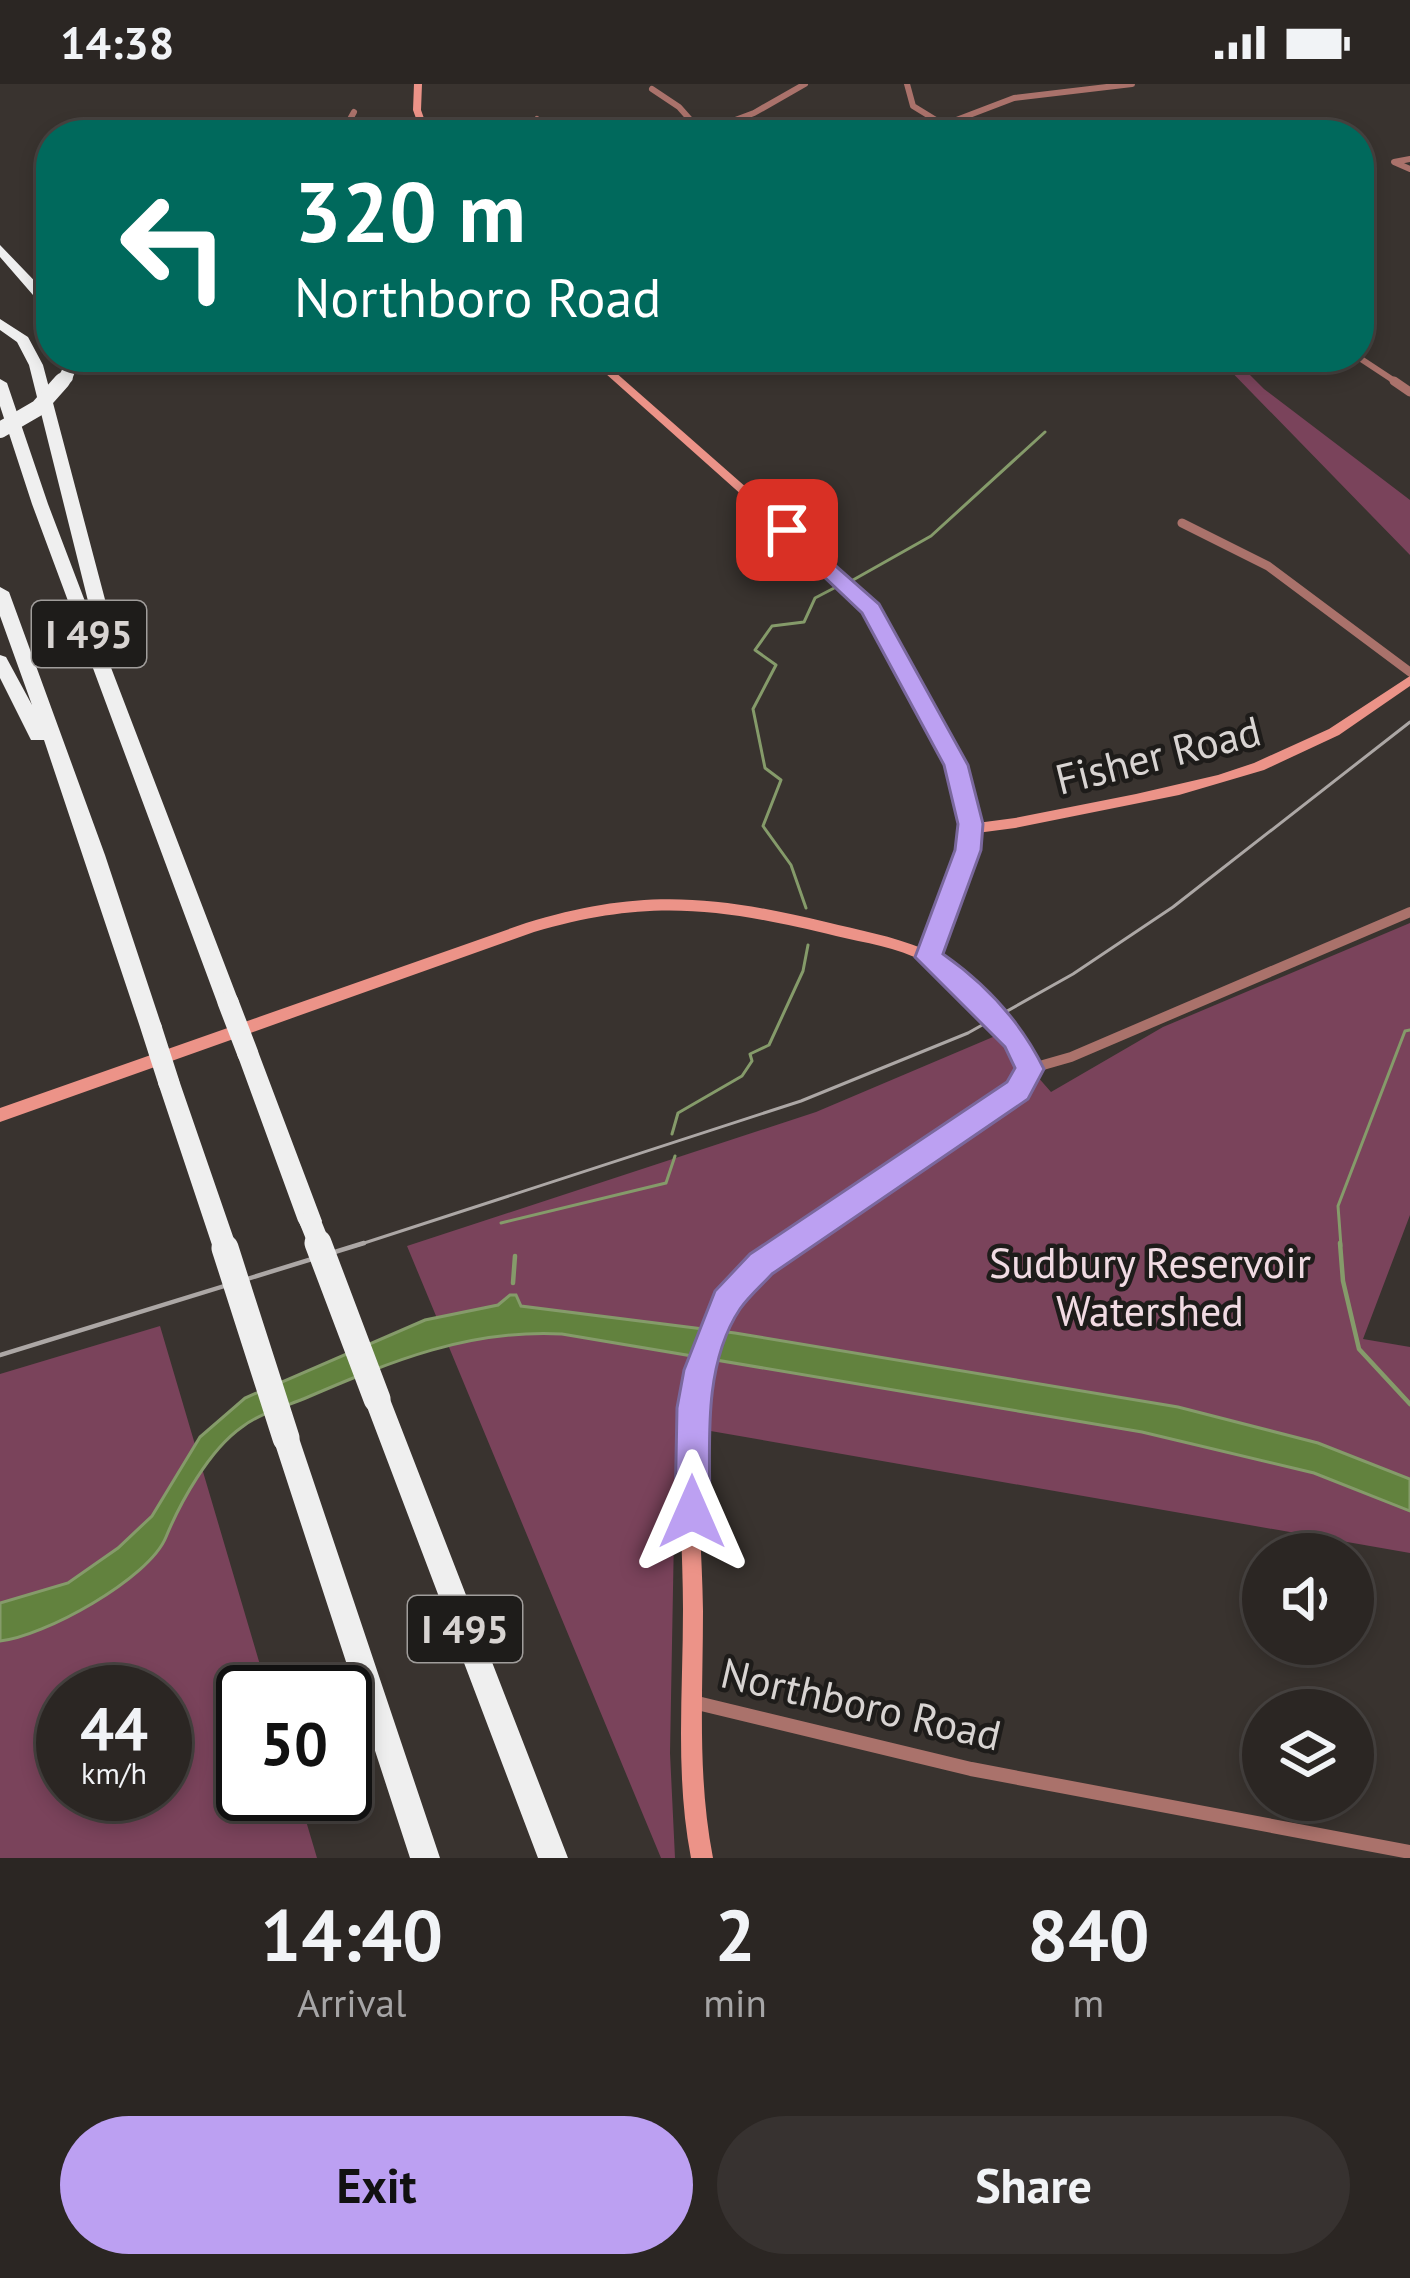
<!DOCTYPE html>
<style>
:root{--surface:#2b2623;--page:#373230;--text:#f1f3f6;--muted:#a6a5a6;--line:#474341;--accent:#bca0f2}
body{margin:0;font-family:"PT Sans",sans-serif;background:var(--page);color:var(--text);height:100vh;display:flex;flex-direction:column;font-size:45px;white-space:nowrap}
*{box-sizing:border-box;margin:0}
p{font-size:39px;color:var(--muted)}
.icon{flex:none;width:66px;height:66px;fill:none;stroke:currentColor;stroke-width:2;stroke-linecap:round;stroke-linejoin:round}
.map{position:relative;height:1774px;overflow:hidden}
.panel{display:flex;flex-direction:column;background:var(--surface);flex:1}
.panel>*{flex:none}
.guide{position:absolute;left:36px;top:36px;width:1338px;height:252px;border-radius:48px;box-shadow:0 6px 18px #0003,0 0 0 3px var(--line);background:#00695c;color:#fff;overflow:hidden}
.tools{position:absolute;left:1242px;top:1449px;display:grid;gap:24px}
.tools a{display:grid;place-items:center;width:132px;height:132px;border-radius:50%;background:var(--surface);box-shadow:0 6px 18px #0003,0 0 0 3px var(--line);font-size:60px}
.speed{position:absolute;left:36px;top:1581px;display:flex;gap:24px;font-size:60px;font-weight:700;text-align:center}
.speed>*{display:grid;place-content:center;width:156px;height:156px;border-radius:50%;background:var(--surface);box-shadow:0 6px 18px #0003,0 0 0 3px var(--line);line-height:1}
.speed small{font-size:30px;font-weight:400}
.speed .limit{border:6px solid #111;border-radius:18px;background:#fff;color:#111}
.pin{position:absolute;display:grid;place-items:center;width:102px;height:102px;color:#fff;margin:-51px;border-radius:24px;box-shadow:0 6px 18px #0006}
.me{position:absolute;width:132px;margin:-66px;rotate:0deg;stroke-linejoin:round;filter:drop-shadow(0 0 9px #0008)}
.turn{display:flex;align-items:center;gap:42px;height:252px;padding:0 60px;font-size:54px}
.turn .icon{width:156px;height:156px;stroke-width:2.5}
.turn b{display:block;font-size:84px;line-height:102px}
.eta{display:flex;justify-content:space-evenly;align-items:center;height:204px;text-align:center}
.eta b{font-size:72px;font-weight:700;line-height:84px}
.primary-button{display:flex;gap:24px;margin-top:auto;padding:24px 60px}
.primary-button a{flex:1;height:138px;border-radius:72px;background:var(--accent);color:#111;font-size:48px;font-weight:700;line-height:138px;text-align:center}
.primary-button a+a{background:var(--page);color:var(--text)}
.status{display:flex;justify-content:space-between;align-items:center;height:84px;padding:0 60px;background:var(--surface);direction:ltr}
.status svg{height:33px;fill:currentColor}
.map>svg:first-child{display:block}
.green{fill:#7a435b;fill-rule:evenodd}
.water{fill:#62823e;stroke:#859b6a;stroke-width:3}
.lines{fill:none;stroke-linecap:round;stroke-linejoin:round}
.stream-far1{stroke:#859b6a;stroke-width:3}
.stream{stroke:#859b6a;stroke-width:4.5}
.street-far3{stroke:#aa726b;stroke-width:6}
.street-far2{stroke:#aa726b;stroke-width:9}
.street-far1{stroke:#aa726b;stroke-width:10}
.street{stroke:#aa726b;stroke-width:14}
.secondary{fill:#ec9388;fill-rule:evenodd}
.highway{fill:#efefef;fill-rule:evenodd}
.rail-far1{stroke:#aca7a5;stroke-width:3}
.rail{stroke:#aca7a5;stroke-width:4.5}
.secondary-bridge{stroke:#ec9388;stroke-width:15}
.highway-bridge-far3{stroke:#efefef;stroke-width:14}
.highway-bridge-far2{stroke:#efefef;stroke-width:16}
.highway-bridge-far1{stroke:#efefef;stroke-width:21}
.highway-bridge{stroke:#efefef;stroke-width:27}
.route{fill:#bca0f2;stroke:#7a689d;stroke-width:3}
.labels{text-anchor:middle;stroke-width:9;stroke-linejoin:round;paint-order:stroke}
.shield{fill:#1e1c1a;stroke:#a09d9b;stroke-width:3}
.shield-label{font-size:39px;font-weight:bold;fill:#d8d4d2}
.street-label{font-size:42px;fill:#d8d4d2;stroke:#1e1c1a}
.park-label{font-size:42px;fill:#f1dbe3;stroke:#1e1c1a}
</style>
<div class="status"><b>14:38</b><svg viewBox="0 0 49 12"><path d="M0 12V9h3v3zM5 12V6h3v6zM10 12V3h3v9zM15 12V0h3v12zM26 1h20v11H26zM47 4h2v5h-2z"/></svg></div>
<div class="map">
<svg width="1410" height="1774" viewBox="0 0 1410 1774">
<rect width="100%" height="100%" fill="#39332f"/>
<!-- green -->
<path class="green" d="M1217 273H1232L1264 305 1410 416V471Z
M1410 839V1131L1363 1255 1410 1263V1469L676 1341 670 1669 675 1774H661L407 1162 816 1028 1000 950 1051 1008 1163 943Z
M160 1242 268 1608H243V1710H298L317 1774H0V1290ZM63 1608H165V1710H63Z"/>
<!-- water -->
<path class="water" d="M510 1211H516L521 1222 735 1249 1178 1323 1318 1359 1410 1395V1427L1314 1389 1142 1348 562 1250C469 1245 392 1277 308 1313 287 1322 260 1329 242 1343 209 1366 180 1419 166 1453 149 1495 43 1553 0 1557V1519L68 1499 118 1464 152 1432 200 1353 245 1314 425 1236 498 1221Z"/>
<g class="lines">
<!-- stream-far1 -->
<path class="stream-far1" d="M853 496 931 452 1045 348
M806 824 791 781 763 742 781 696 765 684 753 625 776 581 755 566 772 542 804 538 815 514 838 502
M672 1050 678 1029 742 992 752 977 750 970 769 961 803 887 808 861
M501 1139 666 1099 675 1072
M1341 1162 1338 1122 1405 947 1410 946"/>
<!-- stream -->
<path class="stream" d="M1340 1159 1343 1197 1359 1265 1410 1320
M513 1199 515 1172"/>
<!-- street-far3 -->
<path class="street-far3" d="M907 0 913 22 944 41
M652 5 679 23 702 49
M537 35 557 51
M319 51 349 37 354 28
M695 51 754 29 805 0
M917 51 1014 14 1132 0
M1410 75 1394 78 1410 85
M1358 273 1399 300"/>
<!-- street-far2 -->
<path class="street-far2" d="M1394 297 1410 308
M1182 439 1268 482 1410 588"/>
<!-- street-far1 -->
<path class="street-far1" d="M1029 985 1071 973 1410 828"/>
<!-- street -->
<path class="street" d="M693 1618 971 1685 1410 1768"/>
<!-- secondary -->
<path class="secondary" d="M414 0H422L421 26 430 51H422L413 26Z
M587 273H598L862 505 912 582 963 681 977 739 1015 734 1136 710 1218 691 1254 679 1329 645 1410 592V602L1339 651 1264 686 1179 711 1015 744 977 749 970 786 936 871 960 888 996 926 999 930 996 934H986C967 914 949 891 924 878 897 863 865 859 836 852 721 824 649 814 534 848L0 1038V1024L526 839C639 804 713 811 826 838 859 846 892 852 924 865L956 786 964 744 949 681 900 582 854 511Z
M1003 937C1033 954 1043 982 1024 1012L767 1185C744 1211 724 1237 714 1270 689 1353 702 1442 703 1527 703 1610 697 1692 713 1774H691C675 1691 683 1609 683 1525 683 1443 672 1357 694 1277 705 1237 727 1204 755 1175L1012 1002C1029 975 1010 964 995 943L998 939Z"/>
<!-- highway -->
<path class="highway" d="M0 161 51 214V227L46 226 0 173Z
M0 235 28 253 43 281 121 576 118 580 110 581 239 918 236 924H220L217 918 32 420 0 322V295L7 299 48 420 94 541 29 281 17 258 0 246Z
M67 273H81L73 293 66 297 59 293Z
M0 503 9 508 105 771 162 943 159 949H143L140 943 44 656H31L0 594V571L6 573 32 621 0 532Z
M248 961 256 964 259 970 322 1137 318 1144 310 1147 302 1144 298 1137 237 970 240 964Z
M169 990 177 992 180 999 237 1164 233 1172 225 1175 217 1172 213 1164 158 999 161 992Z
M377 1303 386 1306 390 1315 568 1774H538L364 1315 368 1306Z
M286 1341 295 1345 299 1354 440 1774H410L273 1354 277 1345Z"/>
<!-- rail-far1 -->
<path class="rail-far1" d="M355 1162 801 1017 968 949 1073 890 1173 823 1410 638"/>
<!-- rail -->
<path class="rail" d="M0 1271 364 1159"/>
<!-- secondary-bridge -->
<path class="secondary-bridge" d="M991 930 1003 943"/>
<!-- highway-bridge-far3 -->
<path class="highway-bridge-far3" d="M59 300 66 293"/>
<!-- highway-bridge-far2 -->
<path class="highway-bridge-far2" d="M0 346 38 324 62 297"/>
<!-- highway-bridge-far1 -->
<path class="highway-bridge-far1" d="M228 918 248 970
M151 943 169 999
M310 1137 320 1162"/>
<!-- highway-bridge -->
<path class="highway-bridge" d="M318 1159 377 1315
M225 1164 286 1354"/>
</g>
<!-- route -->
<path class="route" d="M787 439 879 520 968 681 983 740 981 766 943 870C986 900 1021 938 1044 985L1028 1015 772 1190C762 1201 749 1212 740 1225 702 1282 710 1363 710 1428L705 1441 692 1446 680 1441 675 1428 677 1324 684 1286 715 1207 750 1170 1007 998 1015 984 1005 963 915 873 955 766 958 740 944 681 862 529 779 450 776 446Z"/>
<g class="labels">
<!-- shield labels -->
<g class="shield">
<rect x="32" y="517" width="114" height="66" rx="9"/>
<rect x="408" y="1512" width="114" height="66" rx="9"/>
</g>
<g class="shield-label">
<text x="89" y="564">I 495</text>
<text x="465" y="1559">I 495</text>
</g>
<!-- street labels -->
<g class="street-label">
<text transform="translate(1158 671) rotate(-14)" y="15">Fisher Road</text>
<text transform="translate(861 1620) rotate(13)" y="15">Northboro Road</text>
</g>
<!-- park labels -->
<g class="park-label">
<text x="1150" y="1194">Sudbury Reservoir<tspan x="1150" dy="48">Watershed</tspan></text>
</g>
</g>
</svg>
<div class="tools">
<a><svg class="icon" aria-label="sound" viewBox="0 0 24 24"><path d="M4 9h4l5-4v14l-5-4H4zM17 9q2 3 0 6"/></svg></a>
<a><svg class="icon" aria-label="layers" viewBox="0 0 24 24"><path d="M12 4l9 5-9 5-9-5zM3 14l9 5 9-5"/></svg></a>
</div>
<div class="speed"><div>44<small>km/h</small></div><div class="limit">50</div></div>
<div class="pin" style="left:787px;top:446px;background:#d93025"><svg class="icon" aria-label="arrive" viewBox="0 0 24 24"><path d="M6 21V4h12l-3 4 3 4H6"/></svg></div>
<svg class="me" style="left:692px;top:1428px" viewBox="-20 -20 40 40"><path d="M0-17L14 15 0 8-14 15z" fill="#bca0f2" stroke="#fff" stroke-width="4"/></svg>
<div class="guide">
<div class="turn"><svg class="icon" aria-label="left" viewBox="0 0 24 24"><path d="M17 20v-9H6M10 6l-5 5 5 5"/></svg><div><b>320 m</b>Northboro Road</div></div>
</div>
</div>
<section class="panel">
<div class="eta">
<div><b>14:40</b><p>Arrival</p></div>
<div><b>2</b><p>min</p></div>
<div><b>840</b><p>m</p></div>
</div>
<div class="primary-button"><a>Exit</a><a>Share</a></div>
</section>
